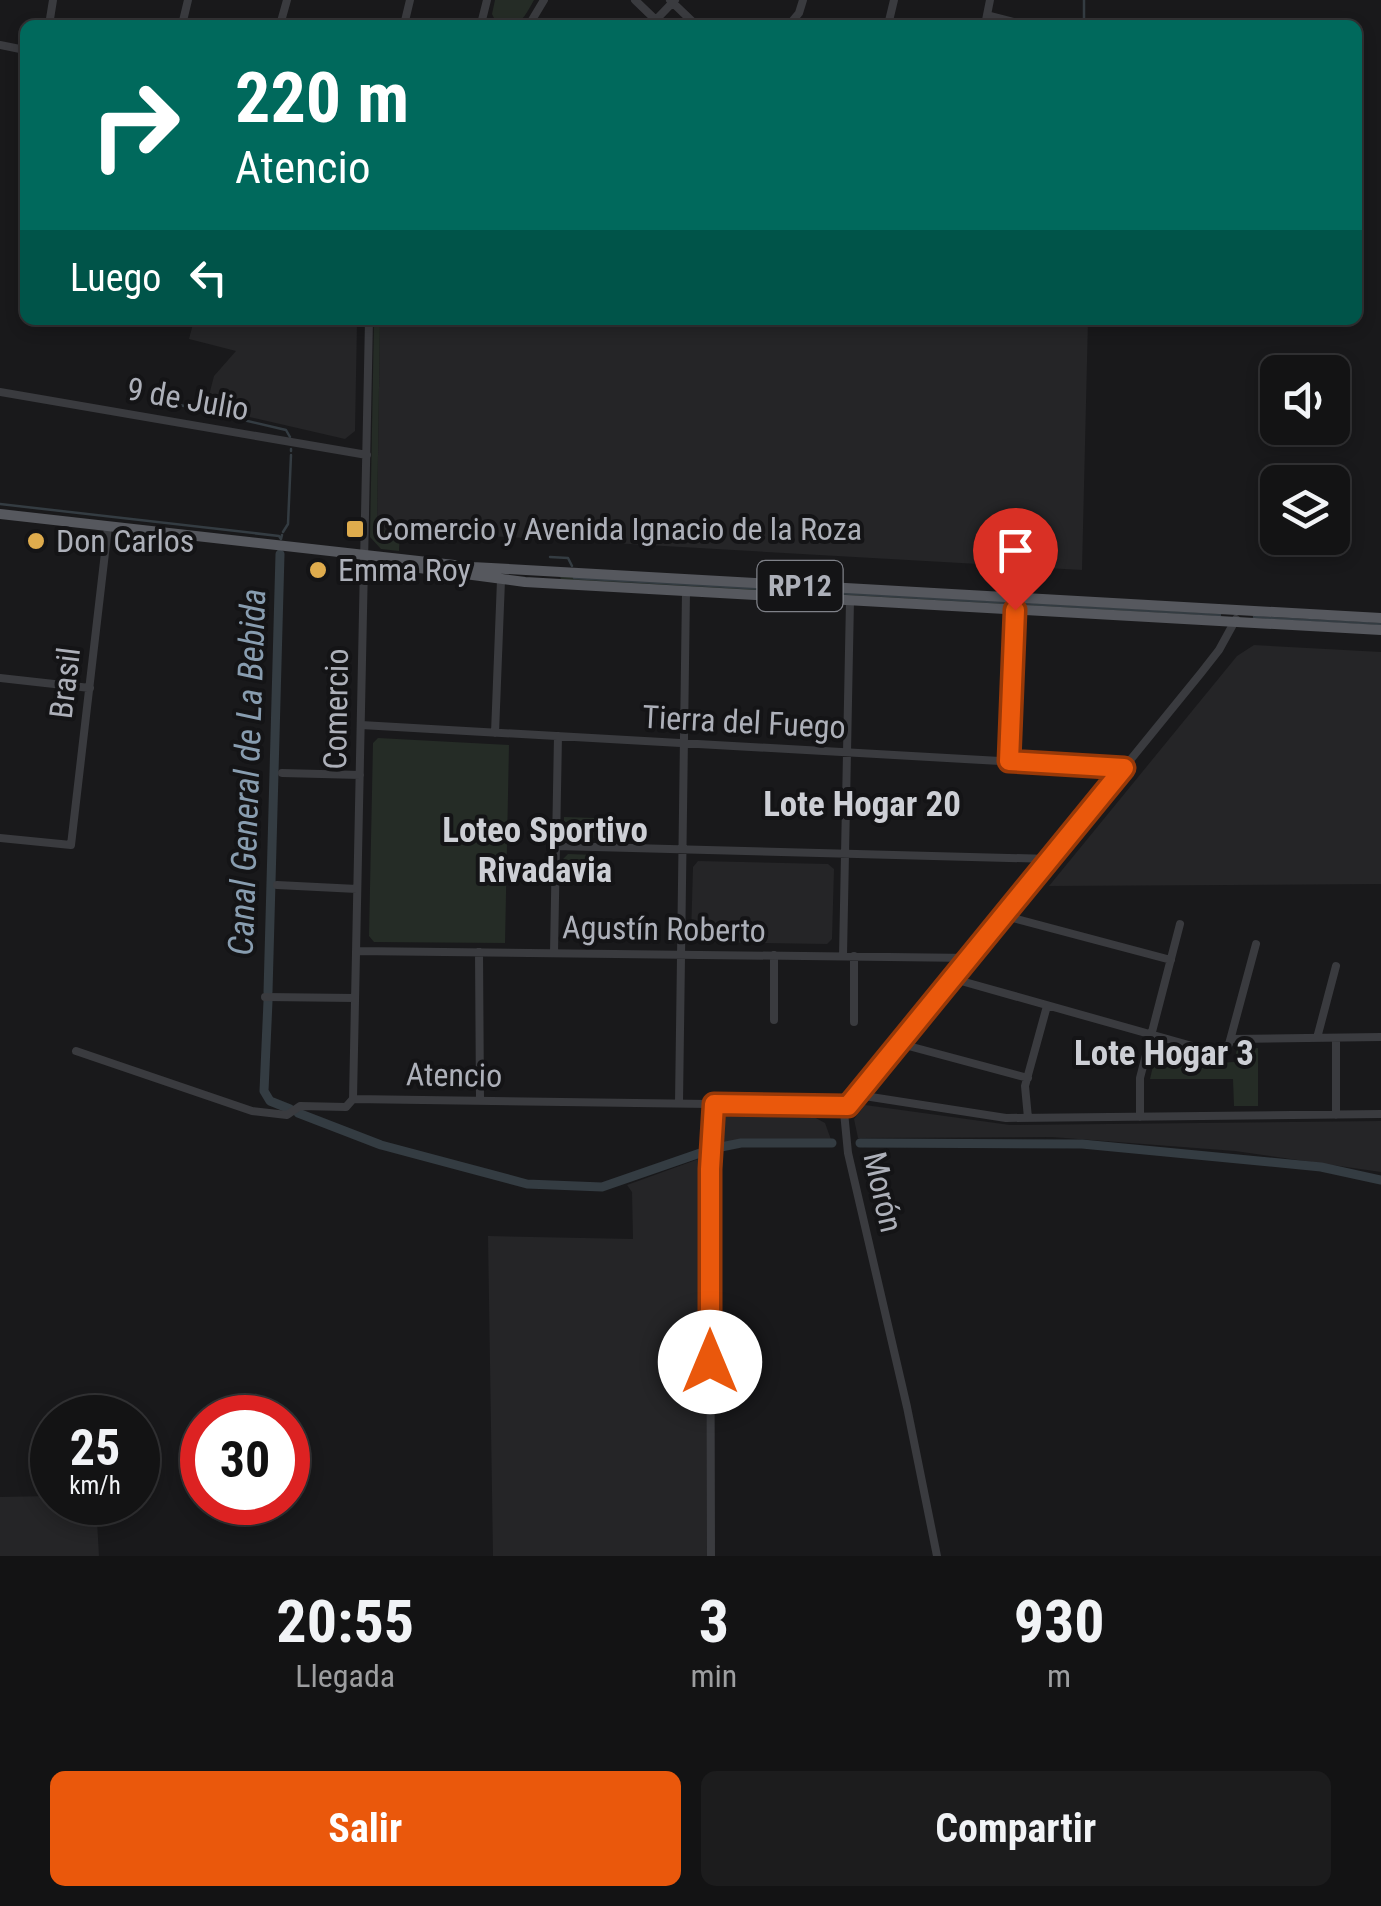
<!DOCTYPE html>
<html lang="es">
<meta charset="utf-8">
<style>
:root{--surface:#131314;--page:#1c1c1d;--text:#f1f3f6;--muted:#9d9ea0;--line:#323234;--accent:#ea580c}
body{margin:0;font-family:"Roboto Condensed",sans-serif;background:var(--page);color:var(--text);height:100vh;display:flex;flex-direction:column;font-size:38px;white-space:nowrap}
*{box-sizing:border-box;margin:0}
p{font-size:32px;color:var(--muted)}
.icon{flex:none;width:55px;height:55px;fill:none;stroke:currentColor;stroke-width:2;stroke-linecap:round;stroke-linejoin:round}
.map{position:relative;height:1556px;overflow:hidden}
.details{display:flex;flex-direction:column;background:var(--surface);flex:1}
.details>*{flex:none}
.top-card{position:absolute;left:20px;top:20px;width:1342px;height:305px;border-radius:15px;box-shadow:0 5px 15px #0003,0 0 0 2px var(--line);background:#00695c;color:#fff;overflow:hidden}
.fabs{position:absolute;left:1260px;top:355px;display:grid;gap:20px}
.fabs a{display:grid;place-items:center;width:90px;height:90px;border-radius:15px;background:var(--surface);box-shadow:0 5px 15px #0003,0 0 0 2px var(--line);font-size:50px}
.speed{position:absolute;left:30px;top:1395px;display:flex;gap:20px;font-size:50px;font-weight:700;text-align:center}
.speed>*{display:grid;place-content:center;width:130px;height:130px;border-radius:50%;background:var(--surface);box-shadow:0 5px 15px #0003,0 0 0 2px var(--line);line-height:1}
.speed small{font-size:25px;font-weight:400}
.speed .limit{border:15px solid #d22;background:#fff;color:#111}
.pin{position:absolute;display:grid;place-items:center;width:85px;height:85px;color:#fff;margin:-102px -42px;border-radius:50% 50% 50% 0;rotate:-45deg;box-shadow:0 0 10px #0007}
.pin .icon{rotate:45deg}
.me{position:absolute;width:110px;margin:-55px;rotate:0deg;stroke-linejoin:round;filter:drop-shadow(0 0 8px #0008)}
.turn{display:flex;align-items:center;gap:35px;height:210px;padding:0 50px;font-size:45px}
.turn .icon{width:130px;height:130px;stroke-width:2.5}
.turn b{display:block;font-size:70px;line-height:85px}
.then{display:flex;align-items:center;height:95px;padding:0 50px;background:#0003;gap:20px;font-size:38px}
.eta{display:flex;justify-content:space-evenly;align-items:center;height:170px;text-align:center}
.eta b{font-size:60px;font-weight:700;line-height:70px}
.action{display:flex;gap:20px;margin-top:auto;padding:20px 50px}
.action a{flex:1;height:115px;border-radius:15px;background:var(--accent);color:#fff;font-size:40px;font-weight:700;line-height:115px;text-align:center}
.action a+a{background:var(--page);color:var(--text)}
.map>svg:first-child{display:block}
.built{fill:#252527}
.green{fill:#252c26}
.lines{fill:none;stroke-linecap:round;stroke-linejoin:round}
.stream{stroke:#343c42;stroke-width:2.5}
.canal{stroke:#343c42;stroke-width:9}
.minor{stroke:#3a3b3f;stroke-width:8}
.major{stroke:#56585e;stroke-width:10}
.route-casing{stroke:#983908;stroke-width:25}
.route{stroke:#ea580c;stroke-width:18}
.poi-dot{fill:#dfac4d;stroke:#141416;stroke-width:4}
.labels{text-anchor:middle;stroke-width:8;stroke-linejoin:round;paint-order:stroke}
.shield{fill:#141416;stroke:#7f8188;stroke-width:2.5}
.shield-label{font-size:30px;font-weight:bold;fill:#adb0b9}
.street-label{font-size:32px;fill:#adb0b9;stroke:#141416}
.poi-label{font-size:32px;fill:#adb0b9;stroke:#141416;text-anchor:start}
.water-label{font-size:35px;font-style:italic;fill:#889db0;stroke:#141416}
.neighbourhood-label{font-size:35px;font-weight:bold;fill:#cdcfd5;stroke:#141416}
</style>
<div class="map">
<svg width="1381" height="1556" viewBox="0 0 1381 1556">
<rect width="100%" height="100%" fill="#19191b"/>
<!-- built -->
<path class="built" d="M194 320 357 322 355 431 345 439 206 407 214 376 236 351 189 339Z
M380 320H1088L1082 570 385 530 377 523Z
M1254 645 1381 652V884L1049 886 1237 656Z
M698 861 828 864 834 869 832 939 827 944 696 942 691 936 693 867Z
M865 1105 1010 1125 1381 1121V1172L1235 1151 1052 1137 858 1138 854 1119Z
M725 1115 812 1116 825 1123 833 1145 734 1146 715 1150 717 1119Z
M707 1156V1556H493L488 1236 633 1239 632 1192 627 1185Z
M52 1496V1502L96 1503 99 1556H0V1497Z"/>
<!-- green -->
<path class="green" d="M495 0H534C521 23 522 25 495 20L492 14Z
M374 320H380L377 523 385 530 400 531 399 551 381 549 370 537Z
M560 576 1219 613 1222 617 561 580Z
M378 738 509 745 505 943 374 942 369 936 373 743Z
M564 817 595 818V838L569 837 564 833Z
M568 854 595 855V874H563V859Z
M1258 1048V1106H1234L1233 1079H1150L1156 1053 1163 1049 1218 1063 1234 1062 1237 1049Z"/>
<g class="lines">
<!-- stream -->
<path class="stream" d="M1084 0V25
M174 392V400L180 405 286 430 290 437
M291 451V449
M0 504 279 536 281 539 282 535
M283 532 288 524 291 455
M550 557 568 558 572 566
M574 578 1220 615
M1254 617 1381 624"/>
<!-- canal -->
<path class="canal" d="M268 992 280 554
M268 1001 264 1091 270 1101 290 1109
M298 1113 381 1145 527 1184 602 1187 706 1151
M860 1143 1082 1144 1321 1167 1381 1180
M716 1148 741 1143H832"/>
<!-- minor -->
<path class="minor" d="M635 0 661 25
M670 0 696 25
M987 15 1025 25
M49 25 53 0
M182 25 188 0
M280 25 287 0
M404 25 410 0
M486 25 482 20 487 0
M529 25 544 0
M651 25 675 0
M789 25 799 13 803 0
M888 25 894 0
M985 25 990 0
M0 45 25 50
M0 392 367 455
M0 678 90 688
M361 725 1124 768
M495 733 501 580
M1009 761 1015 610
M282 773 360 775
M0 838 71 845 108 527
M556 846 1051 859
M277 885 357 889
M1005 916 1171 960
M356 951 972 958
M479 952 480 1100
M554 953 558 736
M843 956 850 600
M954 979 1217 1053 1229 1044 1256 944
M265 997 355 998
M774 1020V955
M854 1022V956
M1317 1038 1336 966
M1231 1039 1381 1037
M901 1044 1028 1078
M76 1051 252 1111 287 1115 300 1106 346 1107 353 1099 848 1106
M858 1095 1006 1118 1381 1114
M353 1099 369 320
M679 1103 686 591
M1336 1115V1038
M1140 1117V1078L1180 924
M1028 1118 1025 1086 1047 1006
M711 1556 710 1169 714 1104
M937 1556 907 1407 848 1153 844 1112 1201 673 1219 650 1236 619"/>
<!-- major -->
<path class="major" d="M0 514 472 567 1381 618
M389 564 525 582 1381 630"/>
</g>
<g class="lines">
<defs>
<path id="route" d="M710 1362V1169L714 1104 848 1106 1124 768 1009 761 1015 610"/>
</defs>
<!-- route casing -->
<use href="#route" class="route-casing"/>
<!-- route -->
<use href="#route" class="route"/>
</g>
<!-- markers -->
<g class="poi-dot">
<rect x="345" y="519" width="20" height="20" rx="5"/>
<circle cx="36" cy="541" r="10"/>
<circle cx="318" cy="570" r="10"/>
</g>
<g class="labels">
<!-- shield labels -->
<rect class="shield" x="757.5" y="561" width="85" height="50" rx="8"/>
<g class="shield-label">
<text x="800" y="596">RP12</text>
</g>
<!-- street labels -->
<g class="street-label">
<text transform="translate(188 399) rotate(10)" y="11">9 de Julio</text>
<text transform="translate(65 683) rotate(-83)" y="11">Brasil</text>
<text transform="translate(336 709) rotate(-89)" y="11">Comercio</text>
<text transform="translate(744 722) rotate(3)" y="11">Tierra del Fuego</text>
<text transform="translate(664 929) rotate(1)" y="11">Agustín Roberto</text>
<text transform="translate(454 1075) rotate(1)" y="11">Atencio</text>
<text transform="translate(883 1192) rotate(77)" y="11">Morón</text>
</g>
<!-- poi labels -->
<g class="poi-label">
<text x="375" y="540">Comercio y Avenida Ignacio de la Roza</text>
<text x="56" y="552">Don Carlos</text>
<text x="338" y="581">Emma Roy</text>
</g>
<!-- water labels -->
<g class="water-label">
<text transform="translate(247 772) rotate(-88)" y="12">Canal General de La Bebida</text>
</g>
<!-- neighbourhood labels -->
<g class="neighbourhood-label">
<text x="862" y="816">Lote Hogar 20</text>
<text x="545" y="842">Loteo Sportivo<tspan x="545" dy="40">Rivadavia</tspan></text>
<text x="1164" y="1065">Lote Hogar 3</text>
</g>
</g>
</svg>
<div class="fabs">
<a><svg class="icon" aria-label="sound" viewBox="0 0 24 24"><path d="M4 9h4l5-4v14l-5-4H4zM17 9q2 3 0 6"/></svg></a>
<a><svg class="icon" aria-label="layers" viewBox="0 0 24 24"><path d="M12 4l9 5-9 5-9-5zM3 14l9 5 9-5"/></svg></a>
</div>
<div class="speed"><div>25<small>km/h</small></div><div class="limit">30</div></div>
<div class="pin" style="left:1015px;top:610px;background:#d93025"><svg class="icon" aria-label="arrive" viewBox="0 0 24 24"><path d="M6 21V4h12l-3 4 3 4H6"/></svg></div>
<svg class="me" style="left:710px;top:1362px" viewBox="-20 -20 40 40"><circle r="19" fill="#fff"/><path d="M0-13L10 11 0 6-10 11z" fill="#ea580c"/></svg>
<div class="top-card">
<div class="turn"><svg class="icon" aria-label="right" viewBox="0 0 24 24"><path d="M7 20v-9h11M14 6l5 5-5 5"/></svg><div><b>220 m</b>Atencio</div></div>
<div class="then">Luego<svg class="icon" aria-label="left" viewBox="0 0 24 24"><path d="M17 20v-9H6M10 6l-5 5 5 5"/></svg></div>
</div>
</div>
<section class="details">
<div class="eta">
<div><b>20:55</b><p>Llegada</p></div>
<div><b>3</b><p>min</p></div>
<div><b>930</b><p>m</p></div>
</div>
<div class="action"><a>Salir</a><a>Compartir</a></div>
</section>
